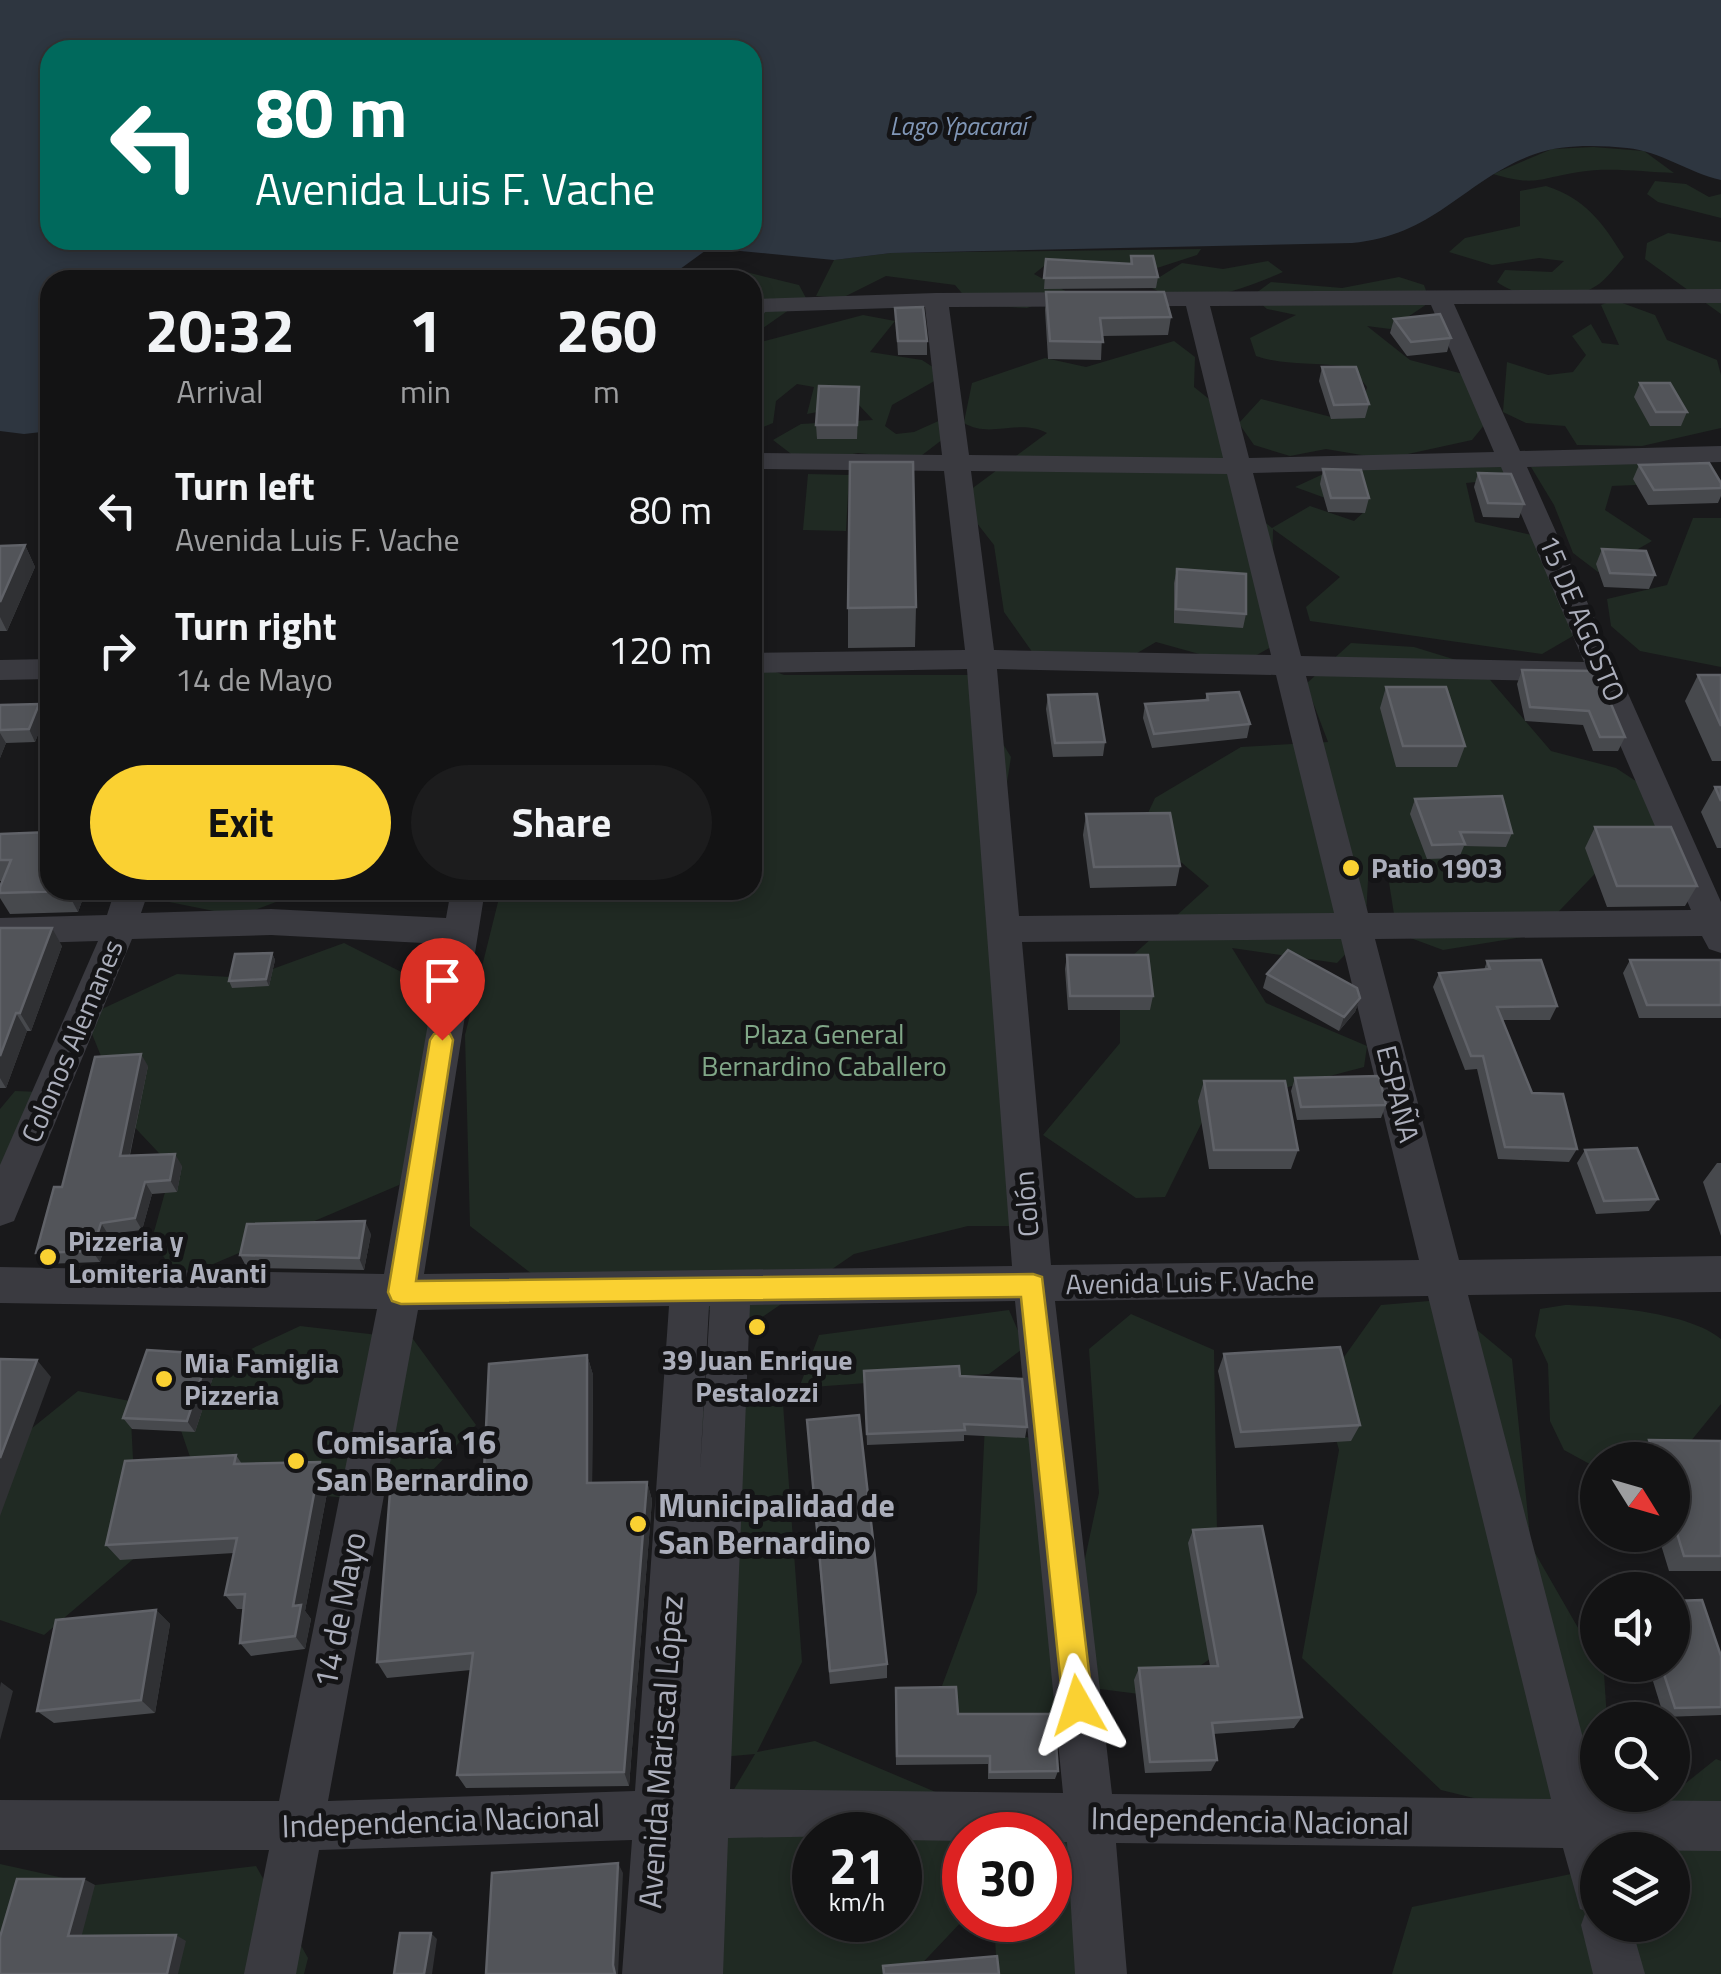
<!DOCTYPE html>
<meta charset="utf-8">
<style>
:root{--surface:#131314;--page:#1c1c1d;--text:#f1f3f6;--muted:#9d9ea0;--line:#323234;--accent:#fad132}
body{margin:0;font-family:"Titillium Web",sans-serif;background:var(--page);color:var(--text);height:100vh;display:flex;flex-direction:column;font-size:38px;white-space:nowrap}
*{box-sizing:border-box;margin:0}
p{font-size:32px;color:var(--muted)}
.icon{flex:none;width:55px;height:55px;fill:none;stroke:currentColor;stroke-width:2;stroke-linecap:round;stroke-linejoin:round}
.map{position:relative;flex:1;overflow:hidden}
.side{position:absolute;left:40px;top:270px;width:722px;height:630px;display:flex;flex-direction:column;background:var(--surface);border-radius:30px;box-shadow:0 5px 15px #0003,0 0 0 2px var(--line)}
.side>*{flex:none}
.top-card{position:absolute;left:40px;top:40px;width:722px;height:210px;border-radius:30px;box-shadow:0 5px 15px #0003,0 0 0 2px var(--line);background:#00695c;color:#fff;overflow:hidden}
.needle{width:65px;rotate:127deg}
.tools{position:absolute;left:1580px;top:1442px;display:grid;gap:20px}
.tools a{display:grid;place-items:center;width:110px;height:110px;border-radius:50%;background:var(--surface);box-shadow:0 5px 15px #0003,0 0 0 2px var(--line);font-size:50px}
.speed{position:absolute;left:792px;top:1812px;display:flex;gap:20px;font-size:50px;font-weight:700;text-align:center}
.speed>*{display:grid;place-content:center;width:130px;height:130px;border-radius:50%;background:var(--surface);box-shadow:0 5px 15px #0003,0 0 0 2px var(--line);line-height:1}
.speed small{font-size:25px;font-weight:400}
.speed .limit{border:15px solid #d22;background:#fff;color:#111}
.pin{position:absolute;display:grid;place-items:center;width:85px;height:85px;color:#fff;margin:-102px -42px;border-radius:50% 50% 50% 0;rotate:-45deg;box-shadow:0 0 10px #0007}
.pin .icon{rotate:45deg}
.me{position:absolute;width:110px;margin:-55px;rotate:354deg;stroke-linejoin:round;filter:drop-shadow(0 0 8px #0008)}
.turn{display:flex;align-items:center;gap:35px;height:210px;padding:0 50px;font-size:45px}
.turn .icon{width:130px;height:130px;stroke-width:2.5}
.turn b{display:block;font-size:70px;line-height:85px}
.eta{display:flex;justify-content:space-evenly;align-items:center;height:170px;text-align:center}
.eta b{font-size:60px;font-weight:700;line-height:70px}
.primary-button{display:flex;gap:20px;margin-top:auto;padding:20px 50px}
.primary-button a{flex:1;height:115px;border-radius:60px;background:var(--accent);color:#111;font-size:40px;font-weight:700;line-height:115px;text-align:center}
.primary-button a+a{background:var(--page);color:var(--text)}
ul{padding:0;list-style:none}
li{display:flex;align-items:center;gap:30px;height:140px;padding:0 50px}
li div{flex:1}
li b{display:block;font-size:38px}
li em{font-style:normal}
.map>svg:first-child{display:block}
.green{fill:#202a23;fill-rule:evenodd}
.water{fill:#2e3640;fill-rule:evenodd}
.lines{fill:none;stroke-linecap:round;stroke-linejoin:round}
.minor{fill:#3a3a40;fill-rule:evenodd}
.wall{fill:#47494d}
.shaded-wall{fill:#303134}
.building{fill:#525459;stroke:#606268;stroke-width:2.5}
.route{fill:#fad132;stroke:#a28820;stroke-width:2.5}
.poi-dot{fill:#fad132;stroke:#141416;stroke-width:4}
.labels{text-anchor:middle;stroke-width:10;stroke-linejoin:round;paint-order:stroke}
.far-water-label{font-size:25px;font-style:italic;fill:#8197b7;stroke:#141416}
.street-label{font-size:28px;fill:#abaebb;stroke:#141416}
.poi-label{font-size:28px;font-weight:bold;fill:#abaebb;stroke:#141416;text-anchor:start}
.park-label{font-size:28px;fill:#81a788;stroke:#141416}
.near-poi-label{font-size:32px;font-weight:bold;fill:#abaebb;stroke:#141416;text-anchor:start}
.near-street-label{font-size:32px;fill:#abaebb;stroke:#141416}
</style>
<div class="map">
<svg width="1721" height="1974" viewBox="0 0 1721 1974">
<rect width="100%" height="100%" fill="#19191b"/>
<!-- green -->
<path class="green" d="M1593 147 1644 151 1674 173C1644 172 1609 167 1579 172 1539 178 1536 187 1493 174L1552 149Z
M1655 181 1686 184 1709 197 1721 194V218L1658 202 1647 194Z
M1546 186C1586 199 1602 222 1624 257 1616 266 1606 280 1596 286 1569 303 1521 300 1497 282L1505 270 1552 272 1564 261 1539 258 1492 265 1449 252 1465 238 1520 226V191Z
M1668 233 1721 242V314L1645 259 1647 243Z
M1201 249 1197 255 1111 283 1087 270 1044 266 1034 274 1069 293 1027 308 972 305 955 285 886 276 842 298 816 296 834 260 891 253Z
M1268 261 1283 272C1243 289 1187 312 1147 285L1182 263 1223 269Z
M738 270 799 285 806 298 753 335 752 280H699V276Z
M1399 277 1424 285 1430 302 1390 329 1367 326 1410 360 1463 374 1494 413 1472 440 1385 459 1326 449 1290 456 1254 445 1240 425 1247 508 1272 528 1310 506 1354 521 1364 512 1295 487 1332 470 1502 464 1507 479 1466 483 1475 522 1532 535 1585 629 1542 654 1310 621 1306 607 1340 577 1273 529 1271 647 1239 665 1156 642 1110 669 1040 663 1004 612 994 545 958 499 1047 433C1020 418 990 439 964 423L917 459 858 453 803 463 773 440 801 424 873 420 858 404 807 414 814 387 797 384 776 401 773 423 753 431V344L863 315 895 321 870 352 922 360 945 375 892 405 885 426 896 434 914 432 954 414 964 422 972 383 1045 358 1086 367 1174 341 1195 357 1194 387 1239 423 1261 399 1339 419 1362 407 1367 387 1352 368C1318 361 1288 367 1256 356L1250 338 1296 315 1267 309 1252 296 1271 282 1342 288Z
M1614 300 1655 315 1667 340 1717 360 1721 375V428L1642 446 1577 445 1565 426 1526 423 1503 412 1507 362 1548 375 1573 372 1586 355 1572 336 1591 324 1602 343 1619 345 1601 305Z
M1659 462V484L1612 486 1605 510 1652 541 1598 572 1573 553 1554 505 1531 467Z
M808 474 849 475 846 531 803 530Z
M1693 518H1721V667L1640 651 1611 626 1607 599 1667 585Z
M1351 643 1414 647 1479 667 1551 751 1616 768 1654 793 1659 844 1613 855 1536 935 1443 950 1397 933 1388 876 1369 863 1365 934 1337 963 1232 948 1266 1003 1367 1046 1364 1067 1209 1108 1165 1197 1136 1198 1043 1135 1120 1043V967L1209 886 1141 828 1155 798 1241 747 1328 742 1306 684Z
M763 667 784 675H980L982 710 1011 757 992 879 1012 1226H968L854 1254 758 1320 532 1274 470 1226 465 1035 501 890H752L753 670Z
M155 890H308L239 916 154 899Z
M344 943 437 990 452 1092 399 1185 178 1279 152 1239 172 1167 126 1118 90 1029 102 1009 177 974 248 978Z
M15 1091 41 1092 0 1197V1109Z
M1441 1300 1512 1359 1531 1546 1604 1673 1607 1720H1598L1597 1774 1581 1824 1441 1790 1302 1658 1339 1450 1322 1388 1381 1305Z
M1565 1305C1606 1306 1689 1312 1721 1339V1404L1686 1447 1656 1460H1598L1597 1468 1564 1450 1550 1421 1548 1364 1535 1336 1540 1309Z
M1009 1310 1025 1347 989 1374 799 1388 819 1335Z
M1131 1314 1214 1350 1219 1653 1155 1696 1084 1687 1075 1673 1052 1723 958 1764 930 1718 977 1592 985 1424 1058 1447 1076 1601 1099 1493 1089 1349Z
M300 1326 413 1339 476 1425 429 1474 362 1499 200 1486 175 1413 217 1365Z
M740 1390 783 1404 802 1662 757 1752 815 1741 997 1818 965 1835V1918L912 1974H674L666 1904 755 1754 687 1760 715 1502 700 1413ZM815 1835H900V1920H815Z
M78 1391 130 1401 138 1555 44 1635 0 1620V1454Z
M1716 1759 1721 1761V1974H1392L1412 1907 1571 1874 1598 1925H1672V1850H1602Z
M1077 1828 1106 1974H997L994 1920H1050V1852Z
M0 1864 95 1885 256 1866 308 1958 304 1974H0Z"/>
<!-- water -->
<path class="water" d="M0 0H1721V180C1689 173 1660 151 1627 148 1598 145 1562 144 1535 154 1463 180 1437 235 1352 243L891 253 834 260 709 248 665 280H50V431L24 434 0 431ZM50 50H752V240H50Z"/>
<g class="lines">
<!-- minor -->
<path class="minor" d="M1721 289V303L1454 304 1520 451 1721 446V462L1527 467 1721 902V953L1709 949 1702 936 1375 939 1459 1260 1721 1256V1292L1468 1295 1599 1800 1721 1801V1851L1598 1850V1925H1631L1645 1974H1593L1581 1925 1586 1911 1580 1909 1563 1848 1116 1843 1127 1974H1075L1067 1842H1050V1835H965V1841L900 1840V1835L728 1838 723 1974H622L632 1840 319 1850 296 1974H244L269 1850H0V1800L279 1801 377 1309 0 1303V1267L384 1274 442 944 271 935 132 939 19 1209 14 1221 0 1226V1165L98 941 0 944V918L107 915 115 890H149L141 913 271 909 446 918 451 890H485L424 1274 1012 1266 967 669 752 673V653L965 650 944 471 752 469V453L942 455 925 307 765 312 760 320 752 322V299L936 293ZM1431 305 1494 452 1249 458 1210 306ZM1186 306 1223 458 969 455 949 307ZM1501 467 1584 662 1301 656 1253 473ZM971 471 1227 474 1271 655 994 650ZM997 669 1276 675 1334 913 1019 916ZM1306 676 1593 682 1691 910 1368 913ZM1341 939 1419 1260 1051 1265 1022 942ZM1428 1296 1551 1799 1112 1794 1055 1301ZM1015 1301 1063 1793 730 1789 750 1305ZM669 1306 635 1791 328 1801 418 1310ZM709 1306H710L700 1471Z
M50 659V679L0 680V660Z"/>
</g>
<!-- wall -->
<path class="wall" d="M1131 256 1158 277 1156 288 1044 289 1046 259 1130 264Z
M1046 292 1171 317 1168 335 1102 336 1101 360 1048 359 1045 310Z
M895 308 927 341V355H898Z
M1394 319 1451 338 1447 352 1407 356 1390 333Z
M1322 367 1369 404 1365 418 1331 419 1319 381Z
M1640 383 1687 412 1681 426H1650L1634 397Z
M859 387 857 439H817L816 425Z
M1639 465 1721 483V496L1718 503 1648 505 1633 479Z
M1323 469 1369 498 1365 513 1328 512 1320 484Z
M1478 473 1524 504 1519 518 1483 517 1474 487Z
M25 545 35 567 7 631H0V546Z
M1602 549 1655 575 1649 589 1604 587 1596 564Z
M1177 569 1246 614 1243 628 1174 623V583Z
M916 607 915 647 848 648V608Z
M1522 670 1597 671 1625 737 1618 751H1593L1583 725 1525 721 1517 684Z
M1698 675H1721V761H1712L1685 701Z
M1386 687 1465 746 1457 767H1396L1380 708Z
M1207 694 1250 724 1247 738 1152 748 1143 718 1145 704 1205 700Z
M1048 695 1105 742 1103 756 1053 757 1046 709Z
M0 705 45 717 35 742 6 743 0 758Z
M1715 787H1721V848H1717L1701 812Z
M1415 799 1512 833 1506 847 1464 846 1459 858 1427 859 1410 814Z
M1086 814 1180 866 1176 886 1090 888 1083 835Z
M1595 827 1697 886 1685 906 1607 907 1585 848Z
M0 834 86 890 78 912 10 914 0 898V887L2 881H0Z
M330 890H366L365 897 333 900Z
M0 928 62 946 31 1031H27L6 1088H0Z
M272 953 275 960 269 986 232 988 229 981Z
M1067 955 1153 996 1150 1010H1068L1065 969Z
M1630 960H1721V1018H1639L1623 973Z
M1487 961 1557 1006 1550 1020H1502L1532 1093 1577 1149 1569 1162 1498 1159 1477 1069 1465 1070 1433 987 1439 973 1484 970Z
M1267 974 1360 998 1355 1012 1339 1031 1263 988Z
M148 1066 130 1155 182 1166 177 1192 152 1194 142 1230 108 1234 100 1262 44 1264 36 1253 62 1187Z
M1295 1078 1386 1105 1381 1118 1297 1120 1291 1091Z
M1204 1081 1298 1150 1291 1169H1209L1198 1101Z
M1585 1150 1658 1199 1649 1211 1596 1214 1577 1163Z
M1717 1163H1721V1236L1703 1182Z
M371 1234 364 1270 247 1268 240 1255Z
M1224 1354 1360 1425 1351 1441 1235 1448 1218 1371Z
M587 1355 593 1375 592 1483 647 1482 652 1500 629 1786 466 1788 457 1775 471 1670 387 1678 377 1662 484 1471Z
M217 1365 195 1432 132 1429 123 1418Z
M864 1371 960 1376 1027 1427 1025 1438 964 1435V1441L867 1445Z
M808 1437 887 1664V1678L830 1684Z
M1649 1440 1721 1441V1571H1669L1658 1535H1672V1460H1636L1635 1457Z
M236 1455 242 1464 320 1462 330 1477 305 1611 311 1619 305 1649 251 1656 240 1643 243 1609H237L225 1595 234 1553 120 1560 106 1545Z
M1193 1530 1302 1717 1294 1728 1213 1734 1217 1760 1211 1771 1145 1773 1134 1680 1139 1668 1210 1666 1188 1543Z
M156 1610 170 1624 155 1713 54 1723 37 1711Z
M1721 1656V1715L1664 1717 1648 1665H1672Z
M895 1697 958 1714 1058 1771 1055 1779H988V1764L896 1765Z"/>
<!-- shaded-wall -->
<path class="shaded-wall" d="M25 545 35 567 7 631 0 617V602Z
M39 704 45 717 35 742 29 729Z
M0 733 6 743 0 758Z
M67 890H86L78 912 67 891Z
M52 928 62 946 31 1031 20 1013Z
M272 953 275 960 269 986 266 979Z
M1360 998 1355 1012 1339 1031 1344 1017Z
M16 1013 27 1031 6 1088 0 1078V1056Z
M141 1054 148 1066 127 1167 120 1156Z
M175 1154 182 1166 177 1192 170 1180Z
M145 1182 152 1194 142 1230 135 1218Z
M365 1221 371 1234 364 1270 359 1258Z
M101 1223 108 1234 100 1262 92 1251Z
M209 1354 217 1365 195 1432 187 1421Z
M587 1355 593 1375 592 1502 587 1483Z
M37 1360 51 1377 0 1516V1458Z
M320 1462 330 1477 305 1611 311 1619 305 1649 295 1636 293 1606Z
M647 1482 652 1500 629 1786 624 1772Z
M156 1610 170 1624 155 1713 141 1700Z
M1 1682 13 1691 0 1740V1687Z
M618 1863 623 1873 618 1974H615L613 1965Z
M84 1879 95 1885 80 1942 68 1936Z
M431 1933 437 1939 432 1974H424Z
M176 1935 186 1941 178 1974H167Z"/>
<!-- building -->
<path class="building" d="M1131 256H1153L1158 277 1044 278 1046 259 1132 264Z
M1046 292H1164L1171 317 1100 318 1103 342 1050 341Z
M923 307 927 341H898L895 308Z
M1440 314 1451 338 1411 342 1394 319Z
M1322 367H1356L1369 404 1334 405Z
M1640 383H1670L1687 412H1656Z
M819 386 859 387 857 425H816Z
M850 462H913L916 607 848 608Z
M1709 463 1721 483V488L1654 490 1639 465Z
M1323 469 1361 470 1369 498H1331Z
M1478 473 1511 474 1524 504 1488 503Z
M25 545 0 602V546Z
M1602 549 1646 551 1655 575 1610 573Z
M1177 569 1246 574V614L1176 609Z
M1522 670 1597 671 1625 737H1600L1589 711 1530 707Z
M1698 675H1721V726Z
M1386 687H1446L1465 746H1403Z
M1239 692 1250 724 1154 734 1145 704 1208 700 1207 694Z
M1097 694 1105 742 1055 743 1048 695Z
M39 704 29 729 0 730V705Z
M1715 787H1721V801Z
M1502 796 1512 833 1460 832 1465 844 1432 845 1415 799Z
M1170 813 1180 866 1094 867 1086 814Z
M1595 827H1671L1697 886H1617Z
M50 832V890H67V891L0 893V887L11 860H0V834Z
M0 928H52L20 1013H16L0 1056Z
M1288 950 1357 988 1360 998 1344 1017 1267 974Z
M272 953 266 979 229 981 235 954Z
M1067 955H1148L1153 996H1070Z
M1541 960 1557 1006 1497 1007 1532 1093 1563 1094 1577 1149 1505 1147 1483 1056H1471L1439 973 1490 969 1487 961Z
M1630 960H1721V1005H1647Z
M141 1054 120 1156 175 1154 170 1180 145 1182 135 1218 101 1223 92 1251 36 1253 54 1187H62L95 1057Z
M1379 1076 1386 1105 1301 1107 1295 1078Z
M1204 1081H1285L1298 1150H1214Z
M1637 1148 1658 1199 1604 1201 1585 1150Z
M365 1221 359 1258 240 1255 247 1224Z
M1340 1347 1360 1425 1241 1432 1224 1354Z
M147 1350 209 1354 187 1421 123 1418Z
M587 1355V1483L647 1482 624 1772 457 1775 473 1653 377 1662 391 1479 484 1471 489 1364Z
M0 1359 37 1360 0 1458Z
M959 1366 960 1376 1022 1379 1027 1427 964 1424 965 1430 867 1434 864 1371Z
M859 1415 887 1664 830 1671 807 1420Z
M1649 1440 1721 1441V1556H1684L1672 1517V1460H1655Z
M236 1455 234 1464 320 1462 293 1606 301 1605 295 1636 240 1643 245 1594 225 1595 237 1538 106 1545 125 1461Z
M1262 1526 1302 1717 1212 1723 1217 1760 1150 1762 1139 1668 1218 1666 1193 1530Z
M1702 1600 1721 1656V1707L1675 1708 1661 1665H1672V1601Z
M156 1610 141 1700 37 1711 56 1620Z
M956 1687 958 1714H1054L1058 1771 990 1772V1756H897L896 1688Z
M618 1863 613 1965 615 1974H486L492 1873Z
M17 1879H84L68 1936 176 1935 167 1974H0V1937Z
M400 1933H431L424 1974H394Z
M997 1956 999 1974H884L883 1966Z"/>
<!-- route -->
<path class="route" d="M442 1031 450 1034 453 1040 416 1281 1033 1274 1042 1277 1093 1705 1089 1716 1078 1720 1067 1716 1063 1705 1021 1297 401 1304 392 1301 388 1292 430 1040 434 1034Z"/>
<!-- markers -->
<g class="poi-dot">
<circle cx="1351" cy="868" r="10"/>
<circle cx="48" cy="1257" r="10"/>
<circle cx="757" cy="1327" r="10"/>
<circle cx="164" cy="1379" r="10"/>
<circle cx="296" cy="1461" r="10"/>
<circle cx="638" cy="1524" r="10"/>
</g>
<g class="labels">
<!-- far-water labels -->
<g class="far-water-label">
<text x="958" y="135">Lago Ypacaraí</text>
</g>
<!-- street labels -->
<g class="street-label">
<text transform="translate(1582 618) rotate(67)" y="10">15 DE AGOSTO</text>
<text transform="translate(72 1041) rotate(-67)" y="10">Colonos Alemanes</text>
<text transform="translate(1398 1094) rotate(76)" y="10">ESPAÑA</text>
<text transform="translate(1026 1204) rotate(-95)" y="10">Colón</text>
<text transform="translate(1190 1282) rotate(-1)" y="10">Avenida Luis F. Vache</text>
</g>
<!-- poi labels -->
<g class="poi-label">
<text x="1371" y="878">Patio 1903</text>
<text x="68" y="1251">Pizzeria y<tspan x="68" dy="32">Lomiteria Avanti</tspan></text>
<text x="757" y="1370" text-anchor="middle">39 Juan Enrique<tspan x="757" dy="32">Pestalozzi</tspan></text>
<text x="184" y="1373">Mia Famiglia<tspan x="184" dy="32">Pizzeria</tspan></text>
</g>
<!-- park labels -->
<g class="park-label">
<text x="824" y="1044">Plaza General<tspan x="824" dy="32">Bernardino Caballero</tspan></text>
</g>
<!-- near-poi labels -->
<g class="near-poi-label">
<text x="316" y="1454">Comisaría 16<tspan x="316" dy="37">San Bernardino</tspan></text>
<text x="658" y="1517">Municipalidad de<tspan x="658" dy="37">San Bernardino</tspan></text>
</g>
<!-- near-street labels -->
<g class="near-street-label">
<text transform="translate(340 1610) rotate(-79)" y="11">14 de Mayo</text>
<text transform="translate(661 1752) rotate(-86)" y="11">Avenida Mariscal López</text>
<text transform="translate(441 1821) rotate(-2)" y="11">Independencia Nacional</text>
<text transform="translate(1250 1821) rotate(1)" y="11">Independencia Nacional</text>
</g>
</g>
</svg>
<div class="tools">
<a><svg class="needle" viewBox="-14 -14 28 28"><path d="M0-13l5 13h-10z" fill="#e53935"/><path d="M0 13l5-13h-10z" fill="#9d9ea0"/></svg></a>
<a><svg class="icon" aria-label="sound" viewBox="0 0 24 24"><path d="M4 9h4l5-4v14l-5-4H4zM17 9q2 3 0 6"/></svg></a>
<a><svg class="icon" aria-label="search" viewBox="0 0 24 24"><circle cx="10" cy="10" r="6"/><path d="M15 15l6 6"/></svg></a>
<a><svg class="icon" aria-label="layers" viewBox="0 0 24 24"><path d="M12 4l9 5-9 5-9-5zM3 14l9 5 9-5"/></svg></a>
</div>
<div class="speed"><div>21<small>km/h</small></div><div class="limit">30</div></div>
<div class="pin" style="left:442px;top:1040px;background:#d93025"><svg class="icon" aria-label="arrive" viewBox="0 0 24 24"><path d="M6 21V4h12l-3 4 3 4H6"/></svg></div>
<svg class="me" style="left:1078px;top:1705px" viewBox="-20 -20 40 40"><path d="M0-17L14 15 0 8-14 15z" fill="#fad132" stroke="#fff" stroke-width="4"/></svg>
<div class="top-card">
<div class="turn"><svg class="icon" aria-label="left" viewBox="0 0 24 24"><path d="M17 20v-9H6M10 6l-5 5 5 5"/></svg><div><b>80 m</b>Avenida Luis F. Vache</div></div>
</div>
<section class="side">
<div class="eta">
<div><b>20:32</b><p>Arrival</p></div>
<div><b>1</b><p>min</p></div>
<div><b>260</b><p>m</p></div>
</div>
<ul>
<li><svg class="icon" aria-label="left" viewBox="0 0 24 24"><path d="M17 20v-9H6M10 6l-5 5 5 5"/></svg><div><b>Turn left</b><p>Avenida Luis F. Vache</p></div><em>80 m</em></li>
<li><svg class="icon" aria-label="right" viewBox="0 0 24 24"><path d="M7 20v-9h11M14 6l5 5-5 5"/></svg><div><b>Turn right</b><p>14 de Mayo</p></div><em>120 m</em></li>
</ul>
<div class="primary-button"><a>Exit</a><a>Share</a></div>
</section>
</div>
